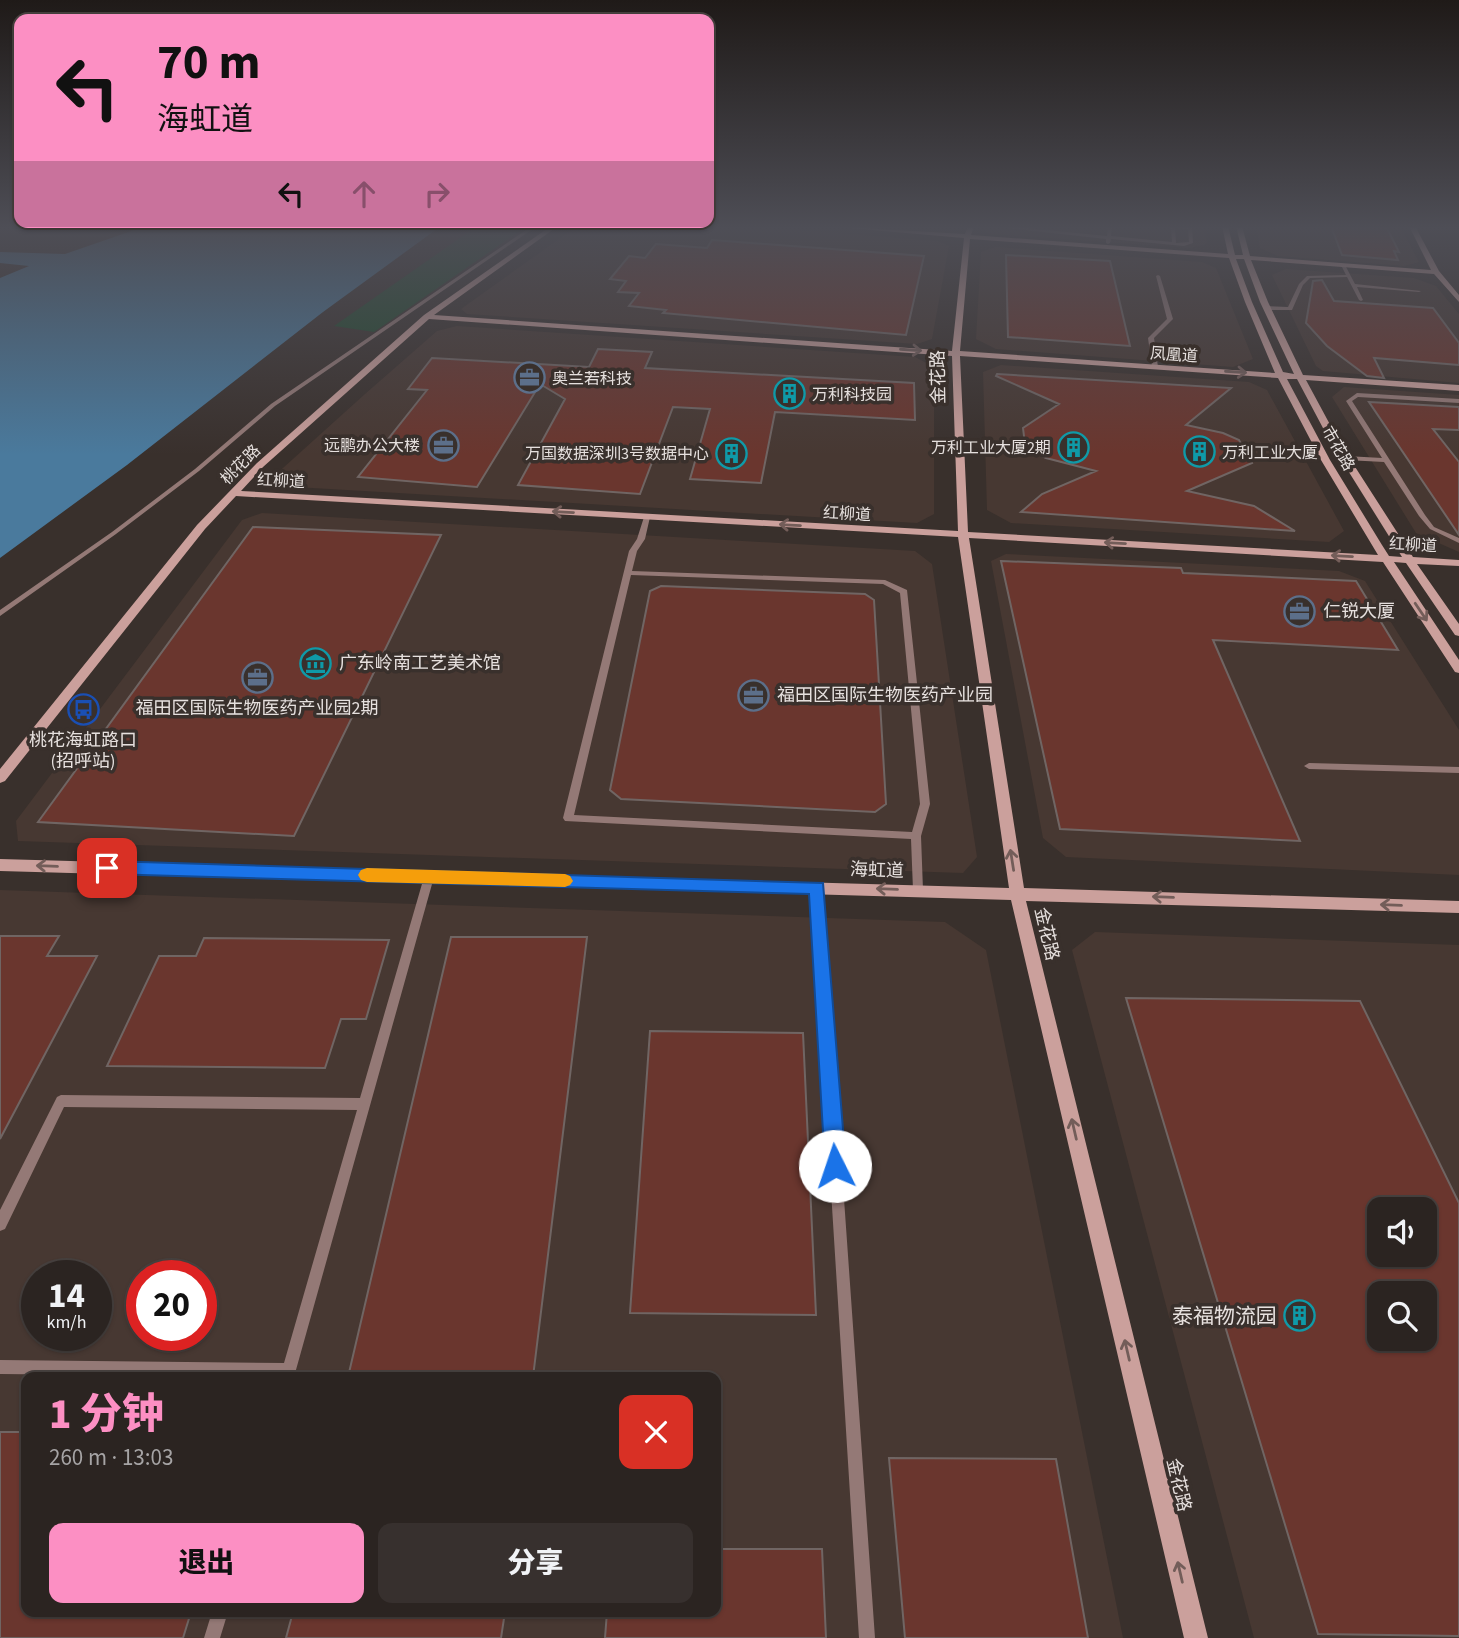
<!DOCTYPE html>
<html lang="zh">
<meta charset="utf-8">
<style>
:root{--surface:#2b2421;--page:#37302e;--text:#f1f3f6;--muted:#a6a4a5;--line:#47413f;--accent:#fc8fc3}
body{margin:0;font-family:"Source Sans 3","Noto Sans SC",sans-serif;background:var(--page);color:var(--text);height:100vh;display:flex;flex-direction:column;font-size:26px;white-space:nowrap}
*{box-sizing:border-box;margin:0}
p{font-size:23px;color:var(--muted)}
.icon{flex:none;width:38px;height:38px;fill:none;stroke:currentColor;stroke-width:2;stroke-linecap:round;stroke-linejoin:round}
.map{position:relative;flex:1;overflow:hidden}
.drawer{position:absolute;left:21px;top:1372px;width:700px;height:245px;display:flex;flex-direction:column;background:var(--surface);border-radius:14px;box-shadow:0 2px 5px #0004,0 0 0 2px var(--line)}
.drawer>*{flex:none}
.top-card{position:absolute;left:14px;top:14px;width:700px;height:214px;border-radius:14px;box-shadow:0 2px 5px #0004,0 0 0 2px var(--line);background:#fc8fc3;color:#111;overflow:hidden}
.buttons{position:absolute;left:1367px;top:1197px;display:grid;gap:14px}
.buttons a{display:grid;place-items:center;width:70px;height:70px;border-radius:14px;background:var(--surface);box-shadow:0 2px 5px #0004,0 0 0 2px var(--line);font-size:35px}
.speed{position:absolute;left:21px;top:1260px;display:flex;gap:14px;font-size:35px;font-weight:700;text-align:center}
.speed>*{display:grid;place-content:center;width:91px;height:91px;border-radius:50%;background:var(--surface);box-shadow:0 2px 5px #0004,0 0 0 2px var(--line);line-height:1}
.speed small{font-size:18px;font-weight:400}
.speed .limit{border:10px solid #d22;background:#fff;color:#111}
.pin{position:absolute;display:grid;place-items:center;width:60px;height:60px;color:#fff;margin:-30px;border-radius:14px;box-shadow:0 4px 10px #0006}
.me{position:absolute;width:77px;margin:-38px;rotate:356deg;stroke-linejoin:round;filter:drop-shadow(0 0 5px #0008)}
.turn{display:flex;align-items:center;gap:24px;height:147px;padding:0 28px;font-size:32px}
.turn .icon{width:91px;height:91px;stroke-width:2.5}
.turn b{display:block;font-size:49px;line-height:60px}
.lanes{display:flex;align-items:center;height:66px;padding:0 28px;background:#0003;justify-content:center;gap:35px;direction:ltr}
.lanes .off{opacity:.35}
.round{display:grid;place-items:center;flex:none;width:74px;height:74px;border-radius:14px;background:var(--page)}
.summary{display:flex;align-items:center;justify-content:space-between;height:119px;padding:0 28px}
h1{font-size:42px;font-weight:800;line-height:52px;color:var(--accent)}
.action{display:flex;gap:14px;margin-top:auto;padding:14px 28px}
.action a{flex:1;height:80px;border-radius:14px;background:var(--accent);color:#111;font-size:28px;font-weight:800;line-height:80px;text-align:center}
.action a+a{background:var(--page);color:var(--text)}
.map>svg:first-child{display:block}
.built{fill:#473832;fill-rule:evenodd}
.green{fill:#20482c}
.water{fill:#4a7a9d}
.building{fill:#6a362e;stroke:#706563;stroke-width:2;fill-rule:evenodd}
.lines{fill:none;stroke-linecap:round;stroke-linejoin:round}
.lane{fill:#947976;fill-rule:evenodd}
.secondary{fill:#cba09c;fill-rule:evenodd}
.oneway{stroke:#735d59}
.route{fill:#1a73e8;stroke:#114b97;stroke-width:2}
.slow{fill:#f59e0b}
.labels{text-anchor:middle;stroke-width:7;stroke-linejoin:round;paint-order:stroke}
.far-street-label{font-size:16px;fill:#e6e0de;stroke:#39302c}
.far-poi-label{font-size:16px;fill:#e6e0de;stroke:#39302c;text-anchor:start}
.street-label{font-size:18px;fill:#e6e0de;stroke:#39302c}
.poi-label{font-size:18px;fill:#e6e0de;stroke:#39302c;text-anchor:start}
.near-poi-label{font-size:21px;fill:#e6e0de;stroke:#39302c;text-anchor:end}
</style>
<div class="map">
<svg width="1459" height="1638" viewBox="0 0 1459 1638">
<rect width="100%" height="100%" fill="#39302c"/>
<!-- built -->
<path class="built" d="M577 226H747L938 241 949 246 932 339 917 344 467 314 461 309Z
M983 226H1204L1207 244 1190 248 990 234 982 231Z
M1256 226H1400L1419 262 1404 266 1278 256 1260 248Z
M996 247 1202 262 1216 268 1253 359 1233 367 996 349 976 339 981 252Z
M1286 269 1414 278 1436 286 1459 314V383L1323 371 1316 366 1272 275Z
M457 326 915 357 934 367V514L917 523 278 486 273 477 365 394 437 331Z
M1001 365 1249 382 1267 390 1344 531 1329 542 1011 523 987 510 983 372Z
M1344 387 1459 395V552L1416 533 1332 397Z
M262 513 915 551 932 564 977 857 963 873 18 841 16 821 242 520Z
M1006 554 1339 571 1365 581 1459 730V875L1066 857 1043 838 991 561Z
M0 890 945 922 986 950 1123 1638H0ZM37 1276H96V1335H37ZM142 1276H201V1335H142ZM26 1377H716V1612H26Z
M1095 932 1459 945V1638H1254L1072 950ZM1379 1209H1424V1255H1379ZM1379 1293H1424V1339H1379Z"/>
<!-- green -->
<path class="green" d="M477 226H527L374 332 334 326Z"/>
<!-- water -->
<path class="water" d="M146 226H441L323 312 127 465 0 558V278L29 266 0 263V252L65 254Z"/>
<!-- building -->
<path class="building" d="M1331 226H1386L1399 252 1394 251 1398 260 1342 255Z
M712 240 924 256 906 335 663 313 666 310 629 306 639 293 618 292 626 281 610 279 629 256 645 258 656 244 707 248Z
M1006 255 1110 261 1130 346 1008 337Z
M1322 280 1334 301 1433 308 1459 343V365L1374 358 1384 378 1367 376 1327 346 1306 323 1313 281Z
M598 349 652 352 645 368 914 383 915 420 775 412 761 483 690 479 710 409 673 407 640 494 518 485 565 399 540 384 477 487 358 477 427 390 408 389 432 358 589 367Z
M997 374 1231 388 1186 425 1223 433 1239 440 1252 463 1187 491 1254 506 1295 531 1021 512 1042 494 1096 471 1046 458 1029 450 1025 444 1023 428 1059 404 996 376Z
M1369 402 1459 407V430L1433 429 1459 462V535Z
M253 527 441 535 294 836 38 822Z
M1001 561 1181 568 1183 573 1356 581 1398 650 1213 640 1300 841 1060 829Z
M661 586 865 594 874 600 886 804 875 812 621 799 610 790 650 591Z
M0 936H59L47 956H97L0 1139Z
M451 937H587L533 1377H348Z
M204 938 389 940 366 1019H341L325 1068 107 1066 159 956H196Z
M1126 998 1360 1001 1459 1203V1636L1318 1634ZM1379 1209H1424V1255H1379ZM1379 1293H1424V1339H1379Z
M650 1031 803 1033 816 1315 630 1313Z
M0 1432H26V1612H191L183 1638H0Z
M889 1458 1056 1459 1088 1638H905Z
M716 1549H822L826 1638H605L607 1612H716Z
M293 1612H505L501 1638H286Z"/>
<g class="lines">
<!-- lane -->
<path class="lane" d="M532 226H537L275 406 199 471 116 534 0 616V610L112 532 195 469 271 404Z
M990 226H1006L1107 236 1108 226H1112L1111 236 1172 242 1171 226H1192L1193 243 1184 246 1111 239 1110 243 1108 244 1106 243V239ZM1175 228 1188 229 1189 242 1176 243Z
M1343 264 1345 265 1355 284 1421 291 1419 292 1357 287 1363 300 1361 301 1359 300 1347 277 1310 278 1303 285 1292 310H1267L1264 308 1267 306 1288 307 1299 284 1307 276 1346 275 1341 265Z
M1158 275 1160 276 1173 319 1154 338 1158 367 1155 369 1152 367 1148 338 1167 319 1156 276Z
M1357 393 1459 399V403L1358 397 1352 401 1425 515 1434 527 1459 538V543L1430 529 1419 516 1384 462 1346 460 1343 458 1346 456 1382 458 1346 401Z
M647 515 650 517 645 539 637 551 632 571 885 580 907 590 930 804 921 836 923 890 922 893 918 894 914 893 913 890 911 839 565 821 563 818 629 551 637 539 644 517ZM631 575 883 584 900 593 920 804 912 832 574 815Z
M1309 763 1459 767V773L1309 769 1304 766Z
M429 873 433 874 434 877 294 1377 0 1374V1360L284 1363 357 1110 64 1107 5 1229 0 1231V1210L57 1097 61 1095 360 1098 424 877 425 874Z
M817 883 821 884 822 887 875 1638H859L812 887 813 884Z
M212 1612H228L220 1638H204Z"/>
<!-- secondary -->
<path class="secondary" d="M551 226H558L434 315 952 351 964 238 826 226 965 234 968 226H974L971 235 1228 254 1222 226H1228L1235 255H1243L1236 226H1242L1250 256 1431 270 1409 226H1415L1439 271 1459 295V302L1434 274 1251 260 1268 302 1303 375 1459 385V391L1306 380 1341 445 1413 557 1459 560V566L1417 564 1459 624V636L1455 635 1406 563 1394 562 1459 660V673L1455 672 1383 562 969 538 1024 888 1459 901V913L1026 901 1208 1638H1184L1011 900 0 871V859L1009 888 958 537 236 496 205 529 5 781 0 783V769L197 525 257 463 424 315ZM970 239 1229 258 1245 302 1275 373 960 351ZM1236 259H1244L1260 302 1294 374 1283 372 1252 302ZM429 319 952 356 958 531 241 491 263 467ZM960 356 1278 378 1321 460 1378 555 968 532ZM1287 379H1297L1332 445 1402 557 1389 556 1382 545 1330 460Z"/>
</g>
<!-- one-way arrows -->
<defs><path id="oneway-shaft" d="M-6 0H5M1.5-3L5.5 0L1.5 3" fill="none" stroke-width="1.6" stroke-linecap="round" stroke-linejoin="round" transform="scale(1.75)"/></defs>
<g class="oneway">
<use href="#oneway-shaft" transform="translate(911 350) rotate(4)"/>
<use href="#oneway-shaft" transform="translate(1236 372) rotate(4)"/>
<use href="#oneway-shaft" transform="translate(563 512) rotate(-177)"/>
<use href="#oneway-shaft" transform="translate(790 525) rotate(-177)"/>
<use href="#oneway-shaft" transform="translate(1115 543) rotate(-177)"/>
<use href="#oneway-shaft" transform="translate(1342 556) rotate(-177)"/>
<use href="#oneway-shaft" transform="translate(1421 612) rotate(56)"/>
<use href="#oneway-shaft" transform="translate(1012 860) rotate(-99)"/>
<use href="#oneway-shaft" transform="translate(47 866) rotate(-178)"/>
<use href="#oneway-shaft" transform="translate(887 889) rotate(-178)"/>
<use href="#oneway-shaft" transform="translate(1163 897) rotate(-178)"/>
<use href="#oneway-shaft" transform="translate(1391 905) rotate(-178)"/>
<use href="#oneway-shaft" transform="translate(1074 1129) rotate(-103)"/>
<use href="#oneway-shaft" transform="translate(1127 1350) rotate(-103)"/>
<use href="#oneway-shaft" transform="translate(1180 1572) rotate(-103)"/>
</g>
<!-- sky -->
<linearGradient id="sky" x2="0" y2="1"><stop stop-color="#1f1a18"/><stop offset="0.5" stop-color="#4e4e56"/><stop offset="1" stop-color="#4e4e56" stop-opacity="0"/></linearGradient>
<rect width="1459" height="455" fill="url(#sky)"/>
<!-- route -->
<path class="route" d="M107 861 823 883 846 1166 843 1173 835 1176 828 1173 825 1166 809 894 107 874 101 872 99 868 101 863Z"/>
<!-- slow -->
<path class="slow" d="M367 868 565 874 570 876 573 881 570 885 565 887 367 882 361 880 358 875 361 870Z"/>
<!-- icons -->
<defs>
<symbol id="office-ring" viewBox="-11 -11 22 22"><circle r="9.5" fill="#39302c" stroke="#5c6f8a" stroke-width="1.5"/><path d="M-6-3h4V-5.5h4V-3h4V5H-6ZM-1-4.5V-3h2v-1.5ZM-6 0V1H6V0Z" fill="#5c6f8a"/></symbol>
<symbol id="building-ring" viewBox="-11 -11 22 22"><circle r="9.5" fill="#39302c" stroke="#0f9aa8" stroke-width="1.5"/><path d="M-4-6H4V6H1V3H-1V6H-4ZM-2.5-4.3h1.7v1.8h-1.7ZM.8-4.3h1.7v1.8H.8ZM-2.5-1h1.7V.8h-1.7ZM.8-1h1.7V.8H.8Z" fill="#0f9aa8"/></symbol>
<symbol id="museum-ring" viewBox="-11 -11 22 22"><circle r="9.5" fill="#39302c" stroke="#0f9aa8" stroke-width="1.5"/><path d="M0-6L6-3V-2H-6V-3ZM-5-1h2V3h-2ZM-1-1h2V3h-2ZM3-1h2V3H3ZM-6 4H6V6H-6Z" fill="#0f9aa8"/></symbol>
<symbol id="bus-ring" viewBox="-11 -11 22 22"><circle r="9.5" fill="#39302c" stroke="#1a4fb4" stroke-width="1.5"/><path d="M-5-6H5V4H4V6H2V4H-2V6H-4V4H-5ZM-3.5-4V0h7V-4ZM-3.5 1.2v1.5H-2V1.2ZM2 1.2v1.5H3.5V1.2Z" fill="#1a4fb4"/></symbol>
</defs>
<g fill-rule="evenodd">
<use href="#office-ring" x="512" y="360" width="35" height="35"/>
<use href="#building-ring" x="772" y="376" width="35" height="35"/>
<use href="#office-ring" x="426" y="428" width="35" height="35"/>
<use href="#building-ring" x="1056" y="430" width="35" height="35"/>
<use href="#building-ring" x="1182" y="434" width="35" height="35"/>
<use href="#building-ring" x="714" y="436" width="35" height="35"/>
<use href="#office-ring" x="1282" y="594" width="35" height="35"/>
<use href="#museum-ring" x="298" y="646" width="35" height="35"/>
<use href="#office-ring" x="240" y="660" width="35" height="35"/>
<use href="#office-ring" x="736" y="678" width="35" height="35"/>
<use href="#bus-ring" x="66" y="692" width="35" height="35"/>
<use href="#building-ring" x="1282" y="1298" width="35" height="35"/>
</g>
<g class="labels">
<!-- far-street labels -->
<g class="far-street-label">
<text transform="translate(1174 354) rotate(4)" y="6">凤凰道</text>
<text transform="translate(1339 448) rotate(60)" y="6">市花路</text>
<text transform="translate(240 464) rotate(-45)" y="6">桃花路</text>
<text transform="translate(281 480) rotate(3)" y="6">红柳道</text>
<text transform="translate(847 513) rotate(3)" y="6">红柳道</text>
<text transform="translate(1413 544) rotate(3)" y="6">红柳道</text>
</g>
<!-- far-poi labels -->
<g class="far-poi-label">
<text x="552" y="384">奥兰若科技</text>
<text x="812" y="400">万利科技园</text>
<text x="420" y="451" text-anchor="end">远鹏办公大楼</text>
<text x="1051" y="453" text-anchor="end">万利工业大厦2期</text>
<text x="1222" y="458">万利工业大厦</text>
<text x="709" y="459" text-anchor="end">万国数据深圳3号数据中心</text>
</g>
<!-- street labels -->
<g class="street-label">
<text transform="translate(938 377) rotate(-91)" y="6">金花路</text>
<text transform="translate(877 870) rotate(2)" y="6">海虹道</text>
<text transform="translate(1047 934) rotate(77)" y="6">金花路</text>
<text transform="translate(1179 1485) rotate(77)" y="6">金花路</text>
</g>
<!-- poi labels -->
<g class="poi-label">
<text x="1323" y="617">仁锐大厦</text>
<text x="339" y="669">广东岭南工艺美术馆</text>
<text x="777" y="701">福田区国际生物医药产业园</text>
<text x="257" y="714" text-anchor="middle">福田区国际生物医药产业园2期</text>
<text x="83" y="746" text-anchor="middle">桃花海虹路口<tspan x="83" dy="21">(招呼站)</tspan></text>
</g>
<!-- near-poi labels -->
<g class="near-poi-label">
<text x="1277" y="1323">泰福物流园</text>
</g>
</g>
</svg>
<div class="buttons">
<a><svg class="icon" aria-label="sound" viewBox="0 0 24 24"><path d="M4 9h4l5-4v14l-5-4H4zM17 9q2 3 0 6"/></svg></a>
<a><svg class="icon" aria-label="search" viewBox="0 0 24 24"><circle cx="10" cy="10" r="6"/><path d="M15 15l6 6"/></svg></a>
</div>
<div class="speed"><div>14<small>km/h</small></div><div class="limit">20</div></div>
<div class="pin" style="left:107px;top:868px;background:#d93025"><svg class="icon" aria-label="arrive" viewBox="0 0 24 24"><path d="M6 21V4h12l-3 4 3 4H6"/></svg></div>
<svg class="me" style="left:835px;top:1166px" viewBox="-20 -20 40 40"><circle r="19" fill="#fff"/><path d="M0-13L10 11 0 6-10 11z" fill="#1a73e8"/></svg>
<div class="top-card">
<div class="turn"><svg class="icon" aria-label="left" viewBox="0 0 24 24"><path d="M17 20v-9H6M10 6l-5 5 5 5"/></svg><div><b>70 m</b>海虹道</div></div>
<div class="lanes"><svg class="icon" aria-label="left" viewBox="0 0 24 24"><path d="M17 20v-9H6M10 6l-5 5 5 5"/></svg><svg class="icon off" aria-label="ahead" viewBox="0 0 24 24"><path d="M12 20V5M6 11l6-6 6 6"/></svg><svg class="icon off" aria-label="right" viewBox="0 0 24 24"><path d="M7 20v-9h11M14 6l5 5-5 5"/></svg></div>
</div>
<section class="drawer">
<div class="summary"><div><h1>1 分钟</h1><p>260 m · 13:03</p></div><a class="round" style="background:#d93025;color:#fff"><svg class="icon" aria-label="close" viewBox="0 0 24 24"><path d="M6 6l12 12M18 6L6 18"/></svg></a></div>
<div class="action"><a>退出</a><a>分享</a></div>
</section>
</div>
